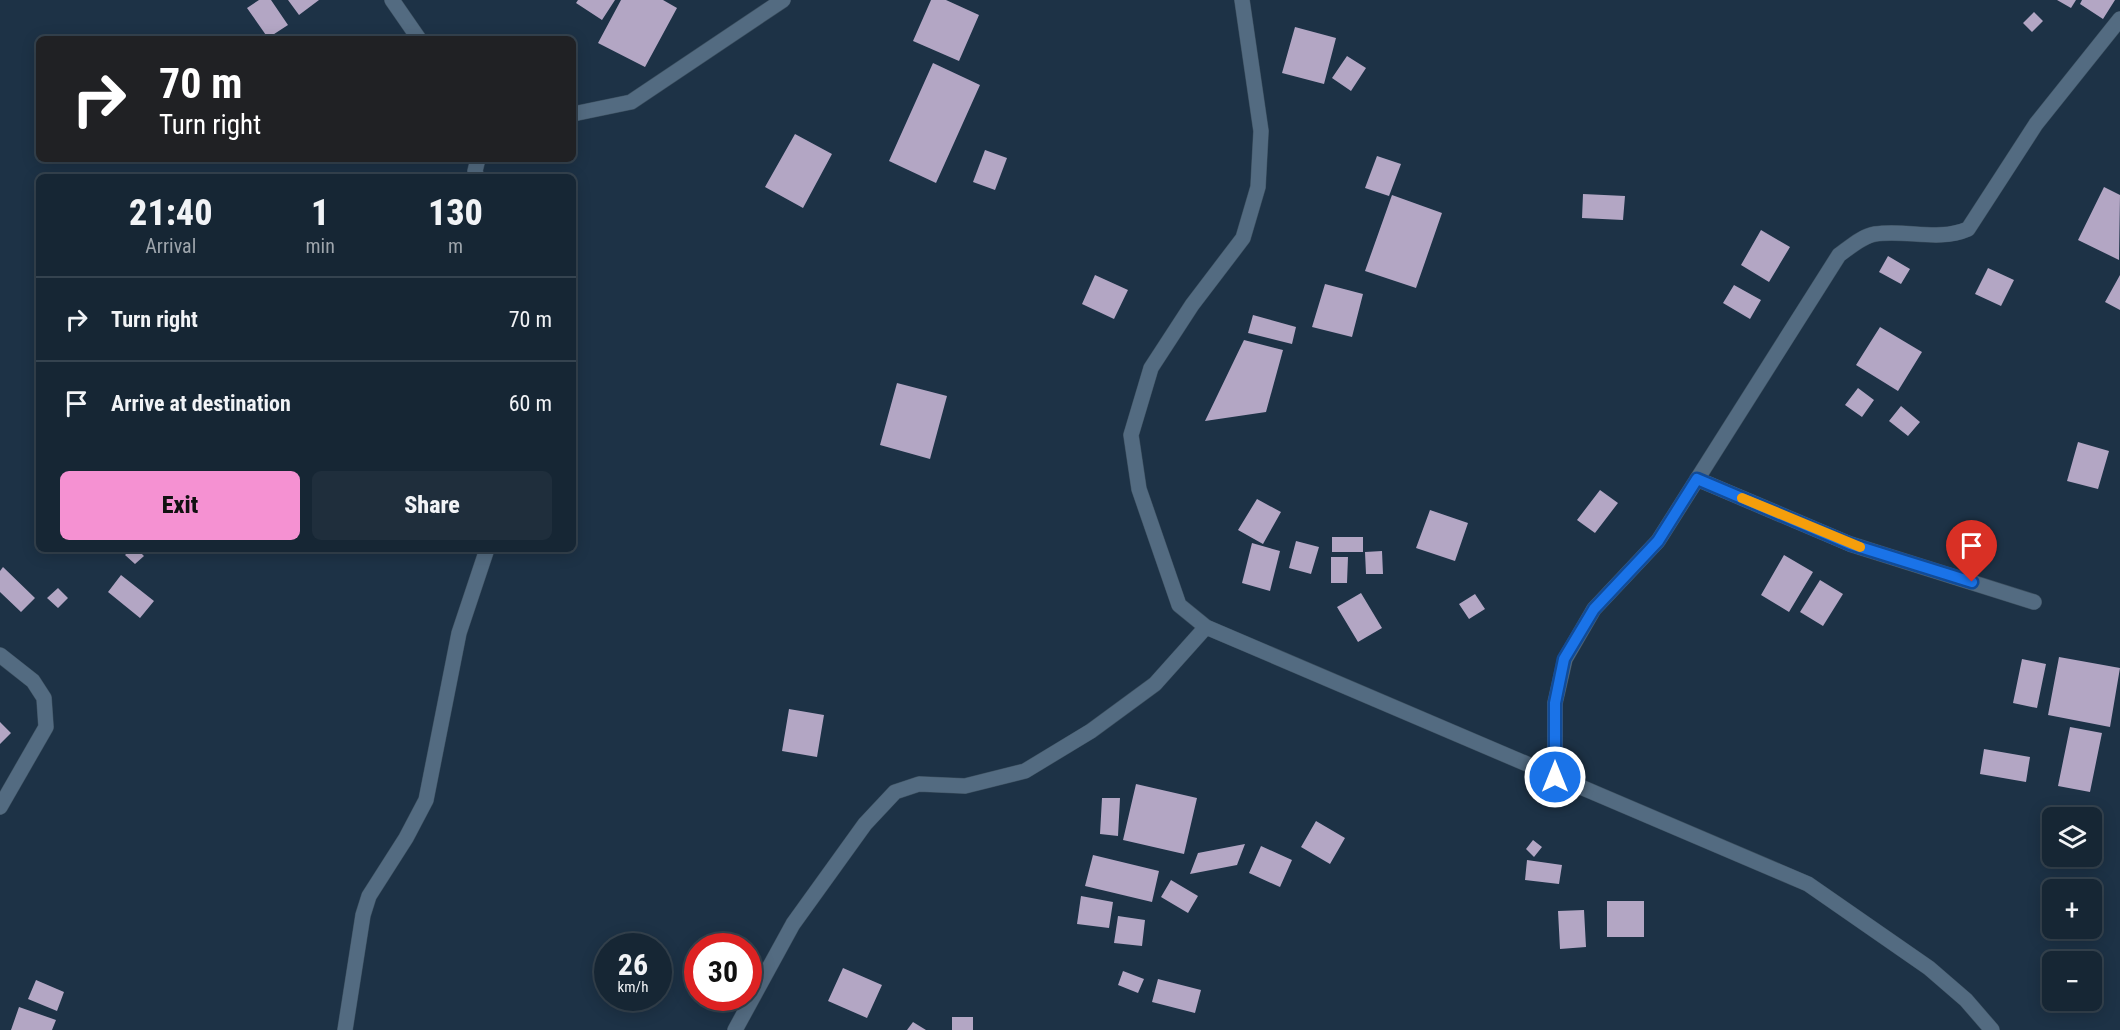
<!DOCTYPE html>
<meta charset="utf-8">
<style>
:root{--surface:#162634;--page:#1f2e3c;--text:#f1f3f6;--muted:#9ea5ac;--line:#35434f;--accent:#f591d2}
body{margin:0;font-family:"Roboto Condensed",sans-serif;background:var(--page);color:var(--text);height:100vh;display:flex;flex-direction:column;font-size:22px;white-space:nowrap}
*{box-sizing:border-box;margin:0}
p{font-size:20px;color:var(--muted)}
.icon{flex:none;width:33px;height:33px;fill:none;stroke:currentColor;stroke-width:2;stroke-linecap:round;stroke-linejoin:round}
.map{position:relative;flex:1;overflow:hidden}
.details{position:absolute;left:36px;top:174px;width:540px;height:378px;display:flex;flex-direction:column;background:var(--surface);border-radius:9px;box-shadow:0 3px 15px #0003,0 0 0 2px var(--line)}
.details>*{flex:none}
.guide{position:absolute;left:36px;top:36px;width:540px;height:126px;border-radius:9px;box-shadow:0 3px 15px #0003,0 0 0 2px var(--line);background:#202124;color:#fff;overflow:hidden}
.controls{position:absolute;left:2042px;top:807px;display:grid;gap:12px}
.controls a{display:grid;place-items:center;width:60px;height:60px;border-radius:9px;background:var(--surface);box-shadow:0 3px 15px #0003,0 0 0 2px var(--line);font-size:30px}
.speed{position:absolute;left:594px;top:933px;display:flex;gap:12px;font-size:30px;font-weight:700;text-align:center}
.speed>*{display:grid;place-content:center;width:78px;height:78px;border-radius:50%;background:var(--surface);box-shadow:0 3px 15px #0003,0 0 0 2px var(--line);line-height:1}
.speed small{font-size:15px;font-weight:400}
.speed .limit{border:9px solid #d22;background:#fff;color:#111}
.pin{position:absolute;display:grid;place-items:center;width:51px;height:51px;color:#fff;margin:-62px -26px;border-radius:50% 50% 50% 0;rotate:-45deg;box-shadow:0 0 6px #0007}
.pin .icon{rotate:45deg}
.me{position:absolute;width:66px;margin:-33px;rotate:0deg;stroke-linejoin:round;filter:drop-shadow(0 0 4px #0008)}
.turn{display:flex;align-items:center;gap:21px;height:126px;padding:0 24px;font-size:27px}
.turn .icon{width:78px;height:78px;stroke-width:2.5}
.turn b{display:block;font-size:42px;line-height:51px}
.eta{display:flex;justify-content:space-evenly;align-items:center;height:102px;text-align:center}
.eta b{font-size:36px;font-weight:800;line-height:42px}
.primary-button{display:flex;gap:12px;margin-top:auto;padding:12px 24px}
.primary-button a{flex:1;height:69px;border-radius:9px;background:var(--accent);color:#111;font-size:24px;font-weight:800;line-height:69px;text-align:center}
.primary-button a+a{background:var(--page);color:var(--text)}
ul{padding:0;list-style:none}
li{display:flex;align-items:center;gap:18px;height:84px;padding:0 24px;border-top:2px solid var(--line)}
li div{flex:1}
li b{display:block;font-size:22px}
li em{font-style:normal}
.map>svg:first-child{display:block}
.building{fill:#b3a6c4}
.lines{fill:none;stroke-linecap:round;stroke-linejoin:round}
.minor-casing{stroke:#3c4f5f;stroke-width:16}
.minor{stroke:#536b81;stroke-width:15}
.route-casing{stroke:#114b97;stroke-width:15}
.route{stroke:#1a73e8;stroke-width:10}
.slow{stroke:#f59e0b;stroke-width:10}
</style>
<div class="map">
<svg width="2120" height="1030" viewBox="0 0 2120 1030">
<rect width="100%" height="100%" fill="#1d3246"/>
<!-- building -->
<path class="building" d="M259 0H271L288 25 268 38 247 8Z
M288 0H319L299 15Z
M578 0H615L602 20 576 3Z
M621 0H663L677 8 645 67 598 43Z
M931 0H946L979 15 959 61 913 41Z
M2057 0H2076L2071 8Z
M2082 0H2115L2103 19 2080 4Z
M2034 12 2043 21 2032 32 2023 23Z
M1295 27 1336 38 1324 84 1282 73Z
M1347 56 1366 68 1351 91 1332 78Z
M933 63 980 85 936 183 889 161Z
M795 134 832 154 803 208 765 187Z
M985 150 1007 158 995 190 973 182Z
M1377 156 1401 164 1389 196 1365 188Z
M2104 187 2120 195 2119 260 2078 240Z
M1583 194 1625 196 1623 220 1582 218Z
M1392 195 1442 213 1416 288 1365 271Z
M1761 230 1790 247 1769 282 1741 265Z
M1888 256 1910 269 1901 284 1879 272Z
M1988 268 2014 280 2001 306 1975 294Z
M1095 275 1128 290 1114 319 1082 304Z
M2120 275V310L2105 302Z
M1325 284 1363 294 1352 337 1312 327Z
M1734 285 1761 300 1750 319 1723 303Z
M1253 315 1296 327 1292 344 1248 333Z
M1880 327 1922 352 1898 391 1856 365Z
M1244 340 1283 350 1266 412 1205 421Z
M897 383 947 396 930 459 880 445Z
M1858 388 1874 400 1862 417 1845 405Z
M1901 406 1920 422 1908 436 1889 421Z
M2078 442 2109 451 2098 489 2067 481Z
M1600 490 1618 503 1595 533 1577 520Z
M1257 499 1281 512 1263 544 1238 530Z
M1430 510 1468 523 1455 561 1416 548Z
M1332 537H1363V552H1332Z
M1296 541 1319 547 1311 574 1289 568Z
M1252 543 1280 551 1270 591 1242 583Z
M131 549H137L144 556 135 564 125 555Z
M1382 551 1383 574H1366L1365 552Z
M1784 555 1813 572 1789 612 1761 595Z
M1331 557H1348L1347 583H1331Z
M3 567 35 598 21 612 0 592V571Z
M121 575 154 601 140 618 108 592Z
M1820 580 1843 594 1823 626 1800 612Z
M58 588 68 598 58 608 47 598Z
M1361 593 1382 628 1358 642 1337 607Z
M1475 594 1485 609 1469 619 1459 604Z
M2059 657 2120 668 2110 727 2048 715Z
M2022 659 2046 664 2037 708 2013 703Z
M789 709 824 715 817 757 782 751Z
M0 722 11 733 0 744Z
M2070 727 2102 733 2090 792 2058 786Z
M1984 749 2030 757 2026 782 1980 774Z
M1136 784 1197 798 1184 854 1123 840Z
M1102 798H1120L1118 836 1100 834Z
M1316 821 1345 838 1330 864 1301 847Z
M1533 840 1542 847 1534 857 1526 849Z
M1245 844 1237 865 1190 874 1198 853Z
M1261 846 1292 860 1280 887 1249 873Z
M1093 855 1159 871 1152 902 1085 886Z
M1527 860 1562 865 1559 884 1525 880Z
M1171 880 1198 896 1188 913 1161 897Z
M1081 896 1113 902 1109 928 1077 924Z
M1607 901H1644V937H1607Z
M1584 910 1586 947 1560 949 1558 911Z
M1118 916 1145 920 1142 946 1114 943Z
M843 968 882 985 867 1018 828 1001Z
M1123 971 1144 979 1138 993 1118 985Z
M1158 979 1201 990 1195 1013 1152 1002Z
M36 980 64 992 57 1011 28 999Z
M19 1007 56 1020 52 1030H11Z
M952 1017H973V1030H952Z
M913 1022 926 1030H907Z"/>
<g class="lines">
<defs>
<path id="minor" d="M392 0 419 39
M1242 0 1261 131 1258 187 1243 238 1192 305 1151 368 1131 435 1139 489 1179 605 1206 627 1808 884 1929 968 1966 1000 1992 1030
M573 114 631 102 783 0
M477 177 475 171 478 159
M1697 479 1850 544 2034 602
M0 655 33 681 44 698 46 727 0 807
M1555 777V703L1565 659 1594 609 1658 541 1839 255C1849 248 1862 236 1875 234 1906 229 1938 242 1968 229L2036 124 2120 19
M345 1030 363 915 369 896 406 838 426 800 459 633 487 549
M735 1030 793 924 865 824 895 792 919 784 965 786 1025 771 1091 731 1155 684 1206 627"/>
</defs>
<!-- minor casing -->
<use href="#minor" class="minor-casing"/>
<!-- minor -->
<use href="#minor" class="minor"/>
</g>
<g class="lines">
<defs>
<path id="route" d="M1555 777V703L1564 659 1594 609 1658 541 1697 479 1850 544 1972 582"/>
</defs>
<!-- route casing -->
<use href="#route" class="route-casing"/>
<!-- route -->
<use href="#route" class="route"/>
<!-- slow -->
<path class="slow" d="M1742 498 1860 547"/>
</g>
</svg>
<div class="controls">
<a><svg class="icon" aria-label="layers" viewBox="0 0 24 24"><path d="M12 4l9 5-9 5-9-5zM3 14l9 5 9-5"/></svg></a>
<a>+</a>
<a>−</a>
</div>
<div class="speed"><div>26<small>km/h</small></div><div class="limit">30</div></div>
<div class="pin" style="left:1972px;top:582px;background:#d93025"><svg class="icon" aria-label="arrive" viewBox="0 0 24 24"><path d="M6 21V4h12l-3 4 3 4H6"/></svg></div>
<svg class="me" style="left:1555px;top:777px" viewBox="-20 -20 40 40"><circle r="17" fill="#1a73e8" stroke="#fff" stroke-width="3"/><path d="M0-11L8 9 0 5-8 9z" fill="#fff"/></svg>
<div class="guide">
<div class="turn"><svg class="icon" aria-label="right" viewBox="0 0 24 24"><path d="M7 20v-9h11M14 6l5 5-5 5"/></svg><div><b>70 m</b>Turn right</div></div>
</div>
<section class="details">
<div class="eta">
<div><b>21:40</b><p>Arrival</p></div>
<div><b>1</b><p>min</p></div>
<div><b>130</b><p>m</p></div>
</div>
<ul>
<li><svg class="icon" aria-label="right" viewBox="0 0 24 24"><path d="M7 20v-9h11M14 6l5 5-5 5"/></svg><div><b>Turn right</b></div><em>70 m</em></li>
<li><svg class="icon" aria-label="arrive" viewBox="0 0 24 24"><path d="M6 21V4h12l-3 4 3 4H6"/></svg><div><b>Arrive at destination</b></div><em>60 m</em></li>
</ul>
<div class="primary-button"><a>Exit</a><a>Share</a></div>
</section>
</div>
